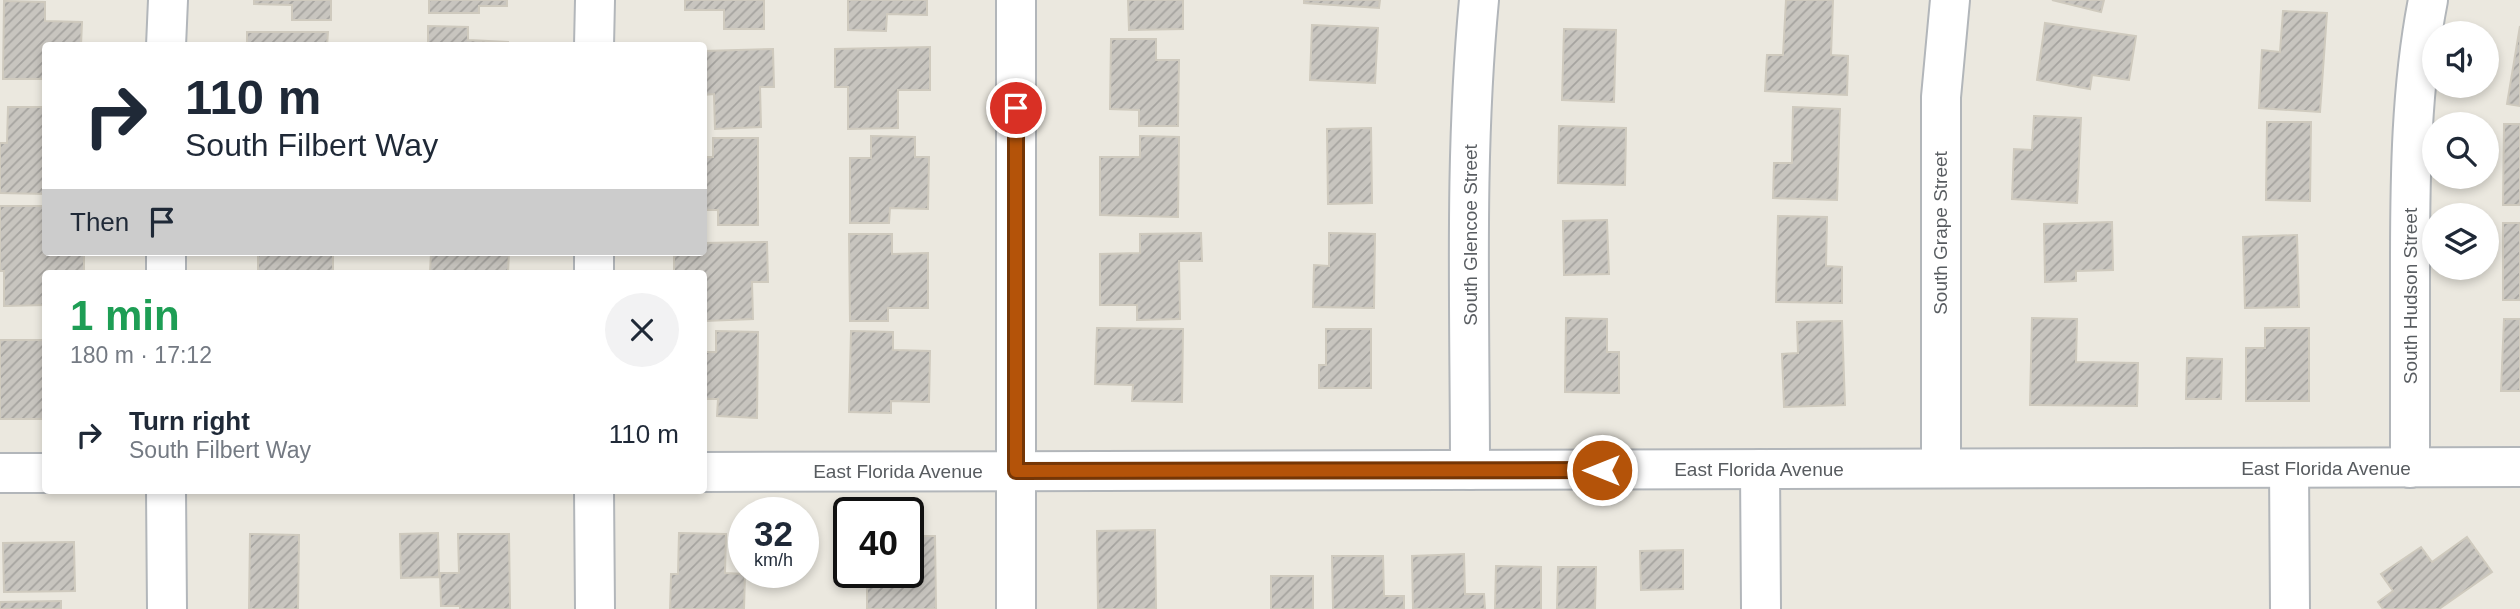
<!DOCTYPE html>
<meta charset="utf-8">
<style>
:root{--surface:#fff;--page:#f2f2f3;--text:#1f2937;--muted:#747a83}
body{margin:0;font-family:Helvetica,sans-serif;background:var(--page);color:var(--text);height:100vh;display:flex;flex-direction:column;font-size:26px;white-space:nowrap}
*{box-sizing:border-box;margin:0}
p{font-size:23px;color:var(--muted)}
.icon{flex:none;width:38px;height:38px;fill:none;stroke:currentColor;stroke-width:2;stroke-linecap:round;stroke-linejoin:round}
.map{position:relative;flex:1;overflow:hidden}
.drawer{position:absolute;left:42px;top:270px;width:665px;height:224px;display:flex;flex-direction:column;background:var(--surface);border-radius:7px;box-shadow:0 4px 10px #0003}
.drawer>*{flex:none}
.hud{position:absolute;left:42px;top:42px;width:665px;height:214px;border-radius:7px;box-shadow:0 4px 10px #0003;background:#fff;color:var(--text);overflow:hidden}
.tools{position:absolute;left:2422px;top:21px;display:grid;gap:14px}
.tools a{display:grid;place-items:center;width:77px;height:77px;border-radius:50%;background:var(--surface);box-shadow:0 4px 10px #0003;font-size:35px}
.speed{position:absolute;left:728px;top:497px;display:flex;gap:14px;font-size:35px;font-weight:700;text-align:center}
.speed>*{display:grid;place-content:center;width:91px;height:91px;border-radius:50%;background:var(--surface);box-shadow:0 4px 10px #0003;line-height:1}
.speed small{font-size:18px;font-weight:400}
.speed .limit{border:4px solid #111;border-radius:10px;background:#fff;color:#111}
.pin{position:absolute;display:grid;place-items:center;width:60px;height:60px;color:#fff;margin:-30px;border:4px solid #fff;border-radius:50%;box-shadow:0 2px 7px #0007}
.me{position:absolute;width:77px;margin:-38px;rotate:270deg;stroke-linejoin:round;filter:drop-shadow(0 0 5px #0008)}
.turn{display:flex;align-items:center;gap:24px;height:147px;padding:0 28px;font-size:32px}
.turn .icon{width:91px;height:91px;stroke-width:2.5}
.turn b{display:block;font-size:49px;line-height:60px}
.then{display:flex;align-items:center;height:66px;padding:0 28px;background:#0003;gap:14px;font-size:26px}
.round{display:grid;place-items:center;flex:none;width:74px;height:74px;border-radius:37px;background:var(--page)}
.headline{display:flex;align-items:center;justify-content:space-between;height:119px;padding:0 28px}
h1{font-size:42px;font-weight:700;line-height:52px;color:#1e9e55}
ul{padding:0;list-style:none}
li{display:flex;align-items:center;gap:21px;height:91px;padding:0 28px}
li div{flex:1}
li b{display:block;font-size:26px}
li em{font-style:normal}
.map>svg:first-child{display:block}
.building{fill:url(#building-hatch);stroke:#cfcabe;stroke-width:2}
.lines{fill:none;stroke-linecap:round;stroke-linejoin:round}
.minor-casing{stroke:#b2b6ba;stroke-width:42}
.tertiary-casing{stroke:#b2b6ba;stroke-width:42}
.minor{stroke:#fff;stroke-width:38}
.tertiary{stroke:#fff;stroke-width:38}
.route-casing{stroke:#753606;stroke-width:18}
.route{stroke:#b45309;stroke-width:12}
.labels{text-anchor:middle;stroke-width:7;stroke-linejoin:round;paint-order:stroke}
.street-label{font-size:19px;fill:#585c60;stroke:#fff}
</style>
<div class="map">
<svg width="2520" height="609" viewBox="0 0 2520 609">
<defs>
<pattern id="building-hatch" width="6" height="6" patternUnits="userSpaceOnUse" patternTransform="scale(1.75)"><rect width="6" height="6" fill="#c8c5bf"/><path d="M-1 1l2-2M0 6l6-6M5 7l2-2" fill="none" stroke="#a5a39f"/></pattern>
</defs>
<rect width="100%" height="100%" fill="#ebe8df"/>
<!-- building -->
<path class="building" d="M254 0H331V20H292V5L254 4Z
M429 0H507V6H479V13H429Z
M685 0H764V29H724V10H685Z
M848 0H927V15L887 14 886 31 848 30Z
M1128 0H1183V29L1129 30Z
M1304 0H1380L1379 8 1304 3Z
M1786 0H1833L1831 55 1848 56 1847 95 1765 91 1767 55H1783Z
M2052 0H2104L2101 12Z
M4 1 45 2V21L82 22 81 46H46V79H3Z
M2283 11 2327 13 2320 112 2259 108 2262 50 2280 52Z
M2045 23 2136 36 2129 80 2092 75 2090 89 2037 80Z
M1312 25 1378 28 1375 83 1310 80Z
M428 26 468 27V40L508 42V46H428Z
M2520 26V106L2507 104Z
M1564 29 1616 30 1614 102 1562 100Z
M247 32H328L327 46H247Z
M1111 39H1156V60H1179L1178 126H1139V110L1110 109Z
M930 47V90H898V128L848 129V87H835V49Z
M773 49 774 87H760L761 127 715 129 714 94 704 95V51Z
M8 107H46V194L0 193V143H7Z
M1793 107 1840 109 1837 200 1773 198 1774 163H1792Z
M2034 116 2081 118 2077 203 2012 199 2014 149 2032 150Z
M2267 122H2311L2310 201 2266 200Z
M2504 124H2520V205H2503Z
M1559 126 1626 128 1625 185 1558 183Z
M1371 128 1372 203 1328 204 1327 129Z
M871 136 915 137V157H929L928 209 890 208 889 223H850V158H871Z
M1140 136 1179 137 1178 217 1100 215V157H1140Z
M713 138H758V225H718V210H704V157H713Z
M0 206H46V252H84V273H46V305L4 306V271H0Z
M1778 216 1827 217 1826 266 1842 267V303L1776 302Z
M1607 220 1609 274 1564 275 1563 221Z
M2112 222 2113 270 2076 271V281L2045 282 2044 224Z
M2503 223H2520V300H2503Z
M1201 233 1202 261H1179L1180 319 1137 320V305H1100V254L1140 253V234Z
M1329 233 1375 234 1374 308 1313 307 1314 265 1329 266Z
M849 234H892V254L928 253V308H888V321H850Z
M2297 235 2299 307 2245 308 2243 237Z
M767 242 768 282H752L753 319 705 321 704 273H674V252H704V243Z
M258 252H333V273H258Z
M431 252H509L508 273H430Z
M1566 318 1607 319V352H1619V393L1565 392Z
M2032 318 2077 319 2076 362 2138 363 2137 406 2030 405Z
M2504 319H2520V391H2501Z
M1842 321 1845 405 1784 407 1782 354 1798 353 1797 322Z
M1097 328 1183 329 1182 402 1132 401 1133 385 1095 384Z
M2265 328H2309V401H2246V348H2265Z
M1326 329H1371V388H1319V365H1326Z
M716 331 758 332 757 418 717 416 718 399H704V352H716Z
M851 331 893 332V350L930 351 929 402 891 401V413L849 412Z
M0 340H46V419H0Z
M2187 358 2222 359 2221 399H2186Z
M1155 530 1156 609H1098L1097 531Z
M438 533 439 577 401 578 400 534Z
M679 533 726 534 725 573 745 574 744 609H670L671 574H678Z
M250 534 299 535 298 609H249Z
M458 534H509L510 609H460V606H441L440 573H459Z
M908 536H935L936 609H867V576H884L883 572H908Z
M2467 537 2492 572 2439 609H2383L2378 602 2393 591 2381 574 2421 547 2432 562Z
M74 542 75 591 4 592 3 543Z
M1683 550V589L1641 590 1640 551Z
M1464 554 1465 594H1484L1485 609H1413L1412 556Z
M1332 556H1383L1384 596H1404V609H1333Z
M1496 566 1541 567V609H1495Z
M1558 567H1596L1595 609H1557Z
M1271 576H1313V609H1271Z
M61 601V609H0V602Z"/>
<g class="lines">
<defs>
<path id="minor" d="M1016 0V609
M166 46 168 0
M594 46 595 0
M166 252V273
M594 273V252
M1941 468V97L1950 0
M2289 468 2290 609
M2410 468C2410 400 2410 333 2410 265 2410 177 2411 87 2428 0
M1760 469 1761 609
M1470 470C1470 313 1464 157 1479 0
M166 490 167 609
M594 490 595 609"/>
<path id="tertiary" d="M704 472 2520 467
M0 473H46"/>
</defs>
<!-- minor casing -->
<use href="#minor" class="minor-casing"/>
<!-- tertiary casing -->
<use href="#tertiary" class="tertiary-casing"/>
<!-- minor -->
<use href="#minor" class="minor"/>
<!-- tertiary -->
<use href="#tertiary" class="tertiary"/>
</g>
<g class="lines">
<defs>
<path id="route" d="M1016 108V471L1602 470"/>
</defs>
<!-- route casing -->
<use href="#route" class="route-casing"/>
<!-- route -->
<use href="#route" class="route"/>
</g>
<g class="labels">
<!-- street labels -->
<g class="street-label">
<text transform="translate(1940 233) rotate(-90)" y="7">South Grape Street</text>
<text transform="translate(1470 235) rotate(-90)" y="7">South Glencoe Street</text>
<text transform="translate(2410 296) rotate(-90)" y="7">South Hudson Street</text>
<text x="2326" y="475">East Florida Avenue</text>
<text x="1759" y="476">East Florida Avenue</text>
<text x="898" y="478">East Florida Avenue</text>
</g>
</g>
</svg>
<div class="tools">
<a><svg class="icon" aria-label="sound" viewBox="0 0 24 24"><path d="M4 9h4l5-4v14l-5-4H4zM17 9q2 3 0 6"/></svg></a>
<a><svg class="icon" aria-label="search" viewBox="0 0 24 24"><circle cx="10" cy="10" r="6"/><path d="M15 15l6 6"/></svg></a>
<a><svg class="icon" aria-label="layers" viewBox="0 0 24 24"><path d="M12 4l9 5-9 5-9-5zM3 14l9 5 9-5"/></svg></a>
</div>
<div class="speed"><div>32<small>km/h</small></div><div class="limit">40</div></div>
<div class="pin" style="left:1016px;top:108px;background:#d93025"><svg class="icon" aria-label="arrive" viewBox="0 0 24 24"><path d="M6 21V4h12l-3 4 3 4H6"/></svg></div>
<svg class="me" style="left:1602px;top:470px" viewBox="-20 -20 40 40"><circle r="17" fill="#b45309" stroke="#fff" stroke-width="3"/><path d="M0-11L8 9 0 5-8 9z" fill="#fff"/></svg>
<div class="hud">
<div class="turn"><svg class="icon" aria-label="right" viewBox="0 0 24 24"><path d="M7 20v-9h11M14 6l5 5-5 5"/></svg><div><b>110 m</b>South Filbert Way</div></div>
<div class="then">Then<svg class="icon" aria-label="arrive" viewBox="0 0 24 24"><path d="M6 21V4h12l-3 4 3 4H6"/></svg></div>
</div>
<section class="drawer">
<div class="headline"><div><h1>1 min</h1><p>180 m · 17:12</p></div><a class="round"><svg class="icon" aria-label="close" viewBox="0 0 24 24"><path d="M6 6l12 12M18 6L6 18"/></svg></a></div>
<ul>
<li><svg class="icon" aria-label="right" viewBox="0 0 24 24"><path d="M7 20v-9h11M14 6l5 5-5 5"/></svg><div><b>Turn right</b><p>South Filbert Way</p></div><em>110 m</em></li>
</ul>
</section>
</div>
